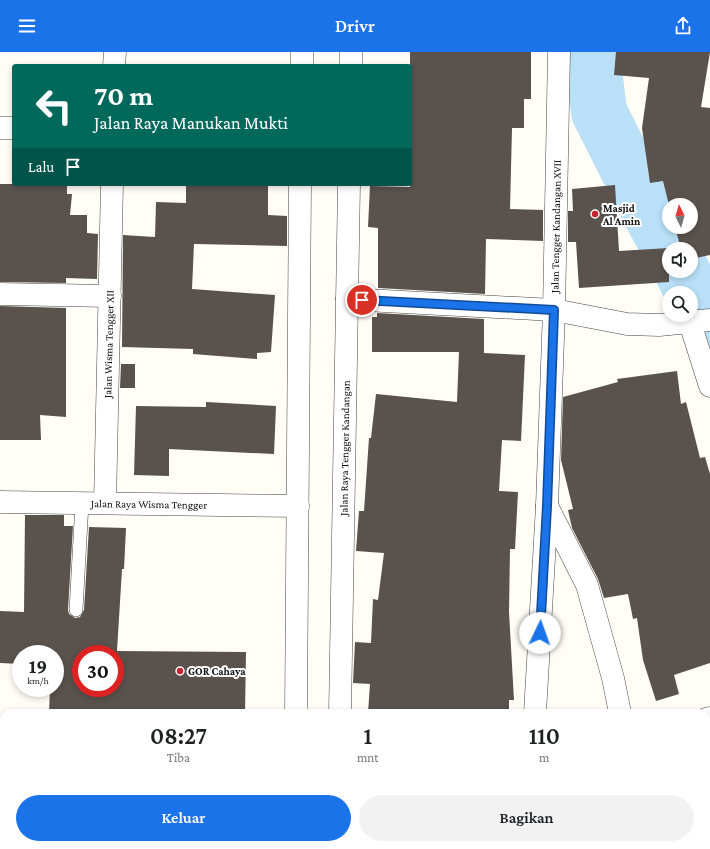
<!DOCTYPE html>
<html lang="id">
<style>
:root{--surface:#fff;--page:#f2f2f2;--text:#202124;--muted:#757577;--accent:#1a73e8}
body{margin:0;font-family:"Crimson Pro",serif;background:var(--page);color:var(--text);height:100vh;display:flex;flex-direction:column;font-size:15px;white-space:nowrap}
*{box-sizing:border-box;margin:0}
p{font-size:13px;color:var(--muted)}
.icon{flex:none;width:22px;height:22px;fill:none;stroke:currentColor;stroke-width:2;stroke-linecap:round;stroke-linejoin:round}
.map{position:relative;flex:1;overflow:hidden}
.sheet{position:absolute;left:0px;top:657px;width:710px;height:140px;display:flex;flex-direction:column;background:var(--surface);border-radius:12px 12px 0 0;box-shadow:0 2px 6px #0003}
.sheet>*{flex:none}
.hud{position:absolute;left:12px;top:12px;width:400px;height:122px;border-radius:4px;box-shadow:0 2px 6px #0003;background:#00695c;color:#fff;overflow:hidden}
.needle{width:26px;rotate:355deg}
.tools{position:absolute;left:662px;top:146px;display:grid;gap:8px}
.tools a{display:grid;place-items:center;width:36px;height:36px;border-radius:50%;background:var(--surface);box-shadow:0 2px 6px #0003;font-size:20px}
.speed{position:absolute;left:12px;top:593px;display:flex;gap:8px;font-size:20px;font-weight:700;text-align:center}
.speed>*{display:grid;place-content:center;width:52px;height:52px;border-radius:50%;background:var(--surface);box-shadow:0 2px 6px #0003;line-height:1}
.speed small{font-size:10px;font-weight:400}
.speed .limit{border:6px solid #d22;background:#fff;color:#111}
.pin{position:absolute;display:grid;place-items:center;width:34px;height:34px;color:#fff;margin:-17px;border:2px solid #fff;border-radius:50%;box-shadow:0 1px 4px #0007}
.me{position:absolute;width:44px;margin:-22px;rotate:3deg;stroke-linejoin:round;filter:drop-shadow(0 0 3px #0008)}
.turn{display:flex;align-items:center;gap:14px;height:84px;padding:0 16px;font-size:18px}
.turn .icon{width:52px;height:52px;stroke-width:2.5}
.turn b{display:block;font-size:28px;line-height:34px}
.then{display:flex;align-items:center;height:38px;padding:0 16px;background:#0003;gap:8px;font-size:15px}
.eta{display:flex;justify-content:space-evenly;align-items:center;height:68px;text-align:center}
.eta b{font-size:24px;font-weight:600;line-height:28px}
.button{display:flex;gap:8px;margin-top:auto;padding:8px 16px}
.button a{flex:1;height:46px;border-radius:24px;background:var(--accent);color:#fff;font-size:16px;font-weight:600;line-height:46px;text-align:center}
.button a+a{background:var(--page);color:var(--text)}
header{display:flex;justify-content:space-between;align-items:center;height:52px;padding:0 16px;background:var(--accent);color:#fff;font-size:18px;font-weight:600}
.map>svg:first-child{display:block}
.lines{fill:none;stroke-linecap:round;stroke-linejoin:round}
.river{stroke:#b9e0f7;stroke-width:56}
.building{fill:#5a524d;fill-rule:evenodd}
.service-casing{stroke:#444;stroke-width:14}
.minor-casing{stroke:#444;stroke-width:23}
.service{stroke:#fff;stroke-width:13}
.minor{stroke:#fff;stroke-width:22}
.route-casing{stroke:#114b97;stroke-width:10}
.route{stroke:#1a73e8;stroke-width:7}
.poi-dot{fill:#c4262e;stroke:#fff;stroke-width:1.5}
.labels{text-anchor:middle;stroke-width:4;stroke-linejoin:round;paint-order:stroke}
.poi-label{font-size:11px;font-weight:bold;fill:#111;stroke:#fff;text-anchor:start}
.street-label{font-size:11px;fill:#111;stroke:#fff}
</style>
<header><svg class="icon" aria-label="menu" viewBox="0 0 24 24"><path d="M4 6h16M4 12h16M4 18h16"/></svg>Drivr<svg class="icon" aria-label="share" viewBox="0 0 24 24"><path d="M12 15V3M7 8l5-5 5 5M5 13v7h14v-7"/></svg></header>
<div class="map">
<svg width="710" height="797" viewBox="0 0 710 797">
<rect width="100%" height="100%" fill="#fffdf5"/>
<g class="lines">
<!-- river -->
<path class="river" d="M592 0 599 60 649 159 670 197
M682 219 710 276"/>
</g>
<!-- building -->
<path class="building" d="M410 0H531V47H524V76H512L510 157 543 158V189L486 187 485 242 378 236V176L368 175 370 134 410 135Z
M616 0H710L701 55 710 56V203L691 207V197H681L675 175H691V153H669L663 129 650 131 642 76 649 26 614 23Z
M0 132H67V142H72L70 163H87V181L98 182 97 227 66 226V231L0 230Z
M186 132H268V163L287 164V194L194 192 192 237 275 243 271 300 257 301V307L193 302V297L122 295 123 183 155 185 156 150 186 151Z
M615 133 619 199 669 196V230L579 236 576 190H568V159H573L572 137Z
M0 254 66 256V365L40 363 41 388H0Z
M377 261 484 267V301L525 303 521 389 502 388 499 439 518 440 515 497H510L509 560 514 648H509V661H368L370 632 353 631 355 590 371 591 373 547 378 548 384 501 356 499 359 459H364L369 386H371L376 342 457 350 459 300H372V265H377Z
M121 312H135V336H120Z
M677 319 681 352 686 350 700 406 705 405 710 422V611L674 623 679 642 656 649 643 608 637 566 633 567 628 542 604 546 598 527 572 476 568 458 573 457 561 408 563 345 618 330 617 327Z
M206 350 276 354 274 402 169 397V424L134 423 136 354 206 355Z
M25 463H64V474H73L68 558 69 562 75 566 80 565 84 558 89 475 126 476 124 517H122L117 599 246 600 245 661H49L50 636H55V602H21V612L0 611V559L24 560ZM81 602H115V636H81Z"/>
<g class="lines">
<defs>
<path id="service" d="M76 558 82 451"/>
<g id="minor">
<path d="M114 14 115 0"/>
<path d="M302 14V0"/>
<path d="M351 14V0"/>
<path d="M0 76H14"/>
<path d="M0 242 110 244"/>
<path d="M347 247 554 258 627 272 659 273 710 268"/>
<path d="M690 271 710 334"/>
<path id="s1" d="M0 450 298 454"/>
<path id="s2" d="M105 451 112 132"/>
<path d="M547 454 587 533 613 626 620 661"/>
<path d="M296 661 300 132"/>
<path id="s3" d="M340 661 349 132"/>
<path id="s4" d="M535 661 547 454 554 258 559 0"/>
<path d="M706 667 710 666"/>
<path d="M0 778H4"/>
<path d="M95 797V793"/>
<path d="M295 797V793"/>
<path d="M338 797V793"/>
<path d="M531 797V793"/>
</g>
</defs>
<!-- service casing -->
<use href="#service" class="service-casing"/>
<!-- minor casing -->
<use href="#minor" class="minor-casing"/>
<!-- service -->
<use href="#service" class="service"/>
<!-- minor -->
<use href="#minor" class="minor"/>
</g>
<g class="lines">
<defs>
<path id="route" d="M362 248 554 258 547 454 540 581"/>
</defs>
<!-- route casing -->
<use href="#route" class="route-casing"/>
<!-- route -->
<use href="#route" class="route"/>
</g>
<!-- markers -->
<g class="poi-dot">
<circle cx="595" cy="162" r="4"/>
<circle cx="180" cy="619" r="4"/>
</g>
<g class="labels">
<!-- poi labels -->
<g class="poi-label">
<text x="603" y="160">Masjid<tspan x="603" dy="13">Al Amin</tspan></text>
<text x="188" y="623">GOR Cahaya</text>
</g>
<!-- street labels -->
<g class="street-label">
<text dy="4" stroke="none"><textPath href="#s4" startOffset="487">Jalan Tengger Kandangan XVII</textPath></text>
<text dy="4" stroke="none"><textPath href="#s2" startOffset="159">Jalan Wisma Tengger XII</textPath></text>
<text dy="4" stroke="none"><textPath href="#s3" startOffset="265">Jalan Raya Tengger Kandangan</textPath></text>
<text dy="4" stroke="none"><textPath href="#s1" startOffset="149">Jalan Raya Wisma Tengger</textPath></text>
</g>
</g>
</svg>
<div class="tools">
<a><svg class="needle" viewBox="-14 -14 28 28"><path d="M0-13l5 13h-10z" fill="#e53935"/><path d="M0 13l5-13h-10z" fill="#757577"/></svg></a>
<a><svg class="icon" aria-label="sound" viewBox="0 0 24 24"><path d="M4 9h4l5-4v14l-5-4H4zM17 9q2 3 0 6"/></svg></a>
<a><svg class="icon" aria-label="search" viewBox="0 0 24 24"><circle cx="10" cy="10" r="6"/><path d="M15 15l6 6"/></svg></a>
</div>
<div class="speed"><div>19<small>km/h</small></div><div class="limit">30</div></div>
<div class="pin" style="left:362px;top:248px;background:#d93025"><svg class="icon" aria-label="arrive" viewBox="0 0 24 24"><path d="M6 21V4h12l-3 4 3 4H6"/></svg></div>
<svg class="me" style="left:540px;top:581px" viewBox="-20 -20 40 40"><circle r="19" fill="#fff"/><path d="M0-13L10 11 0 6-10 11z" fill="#1a73e8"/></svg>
<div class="hud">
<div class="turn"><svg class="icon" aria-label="left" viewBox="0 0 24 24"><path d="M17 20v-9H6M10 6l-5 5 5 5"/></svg><div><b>70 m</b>Jalan Raya Manukan Mukti</div></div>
<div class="then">Lalu<svg class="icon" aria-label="arrive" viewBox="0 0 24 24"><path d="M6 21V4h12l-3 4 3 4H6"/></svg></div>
</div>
<section class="sheet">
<div class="eta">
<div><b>08:27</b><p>Tiba</p></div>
<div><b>1</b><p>mnt</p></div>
<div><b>110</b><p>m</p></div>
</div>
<div class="button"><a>Keluar</a><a>Bagikan</a></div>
</section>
</div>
